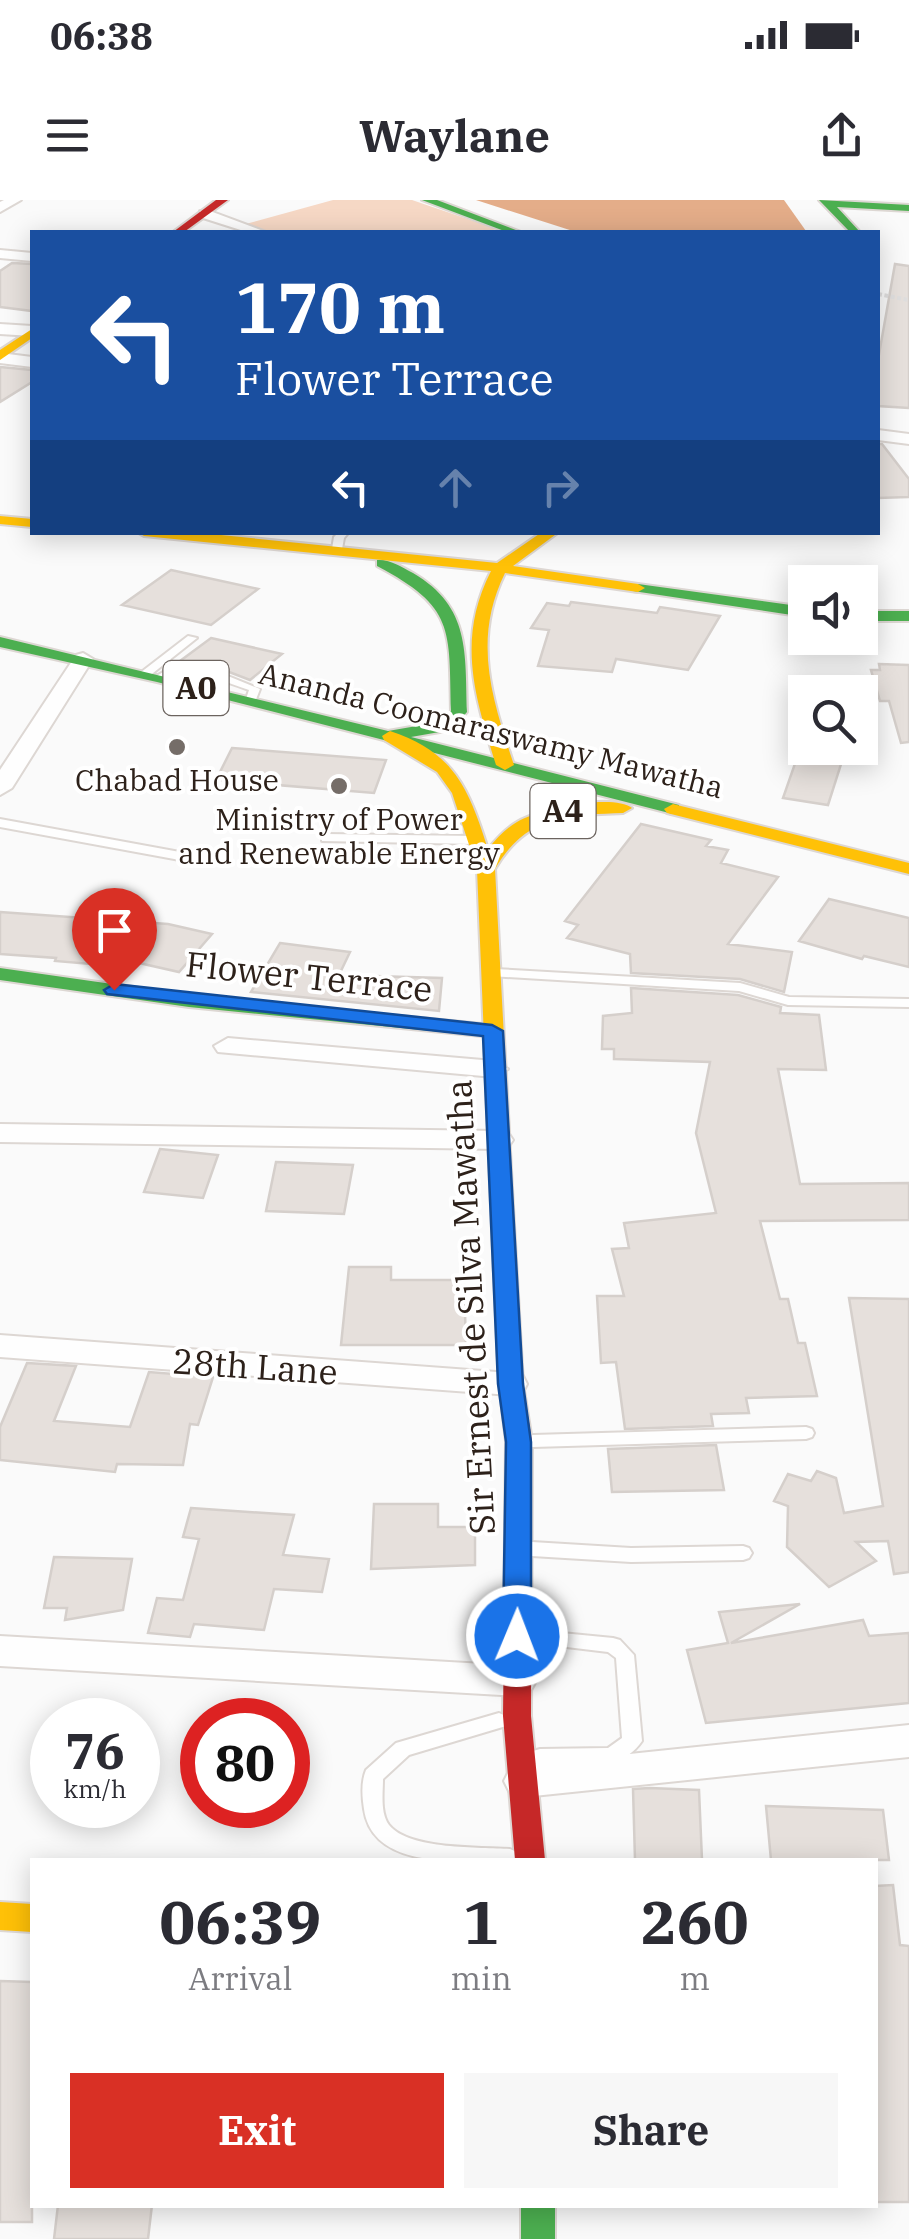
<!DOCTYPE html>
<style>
:root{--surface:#fff;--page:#f7f7f7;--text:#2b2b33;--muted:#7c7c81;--accent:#d93025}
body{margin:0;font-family:"IBM Plex Serif",serif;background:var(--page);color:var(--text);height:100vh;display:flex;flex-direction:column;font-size:38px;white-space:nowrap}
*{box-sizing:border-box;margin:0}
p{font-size:32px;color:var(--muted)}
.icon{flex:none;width:55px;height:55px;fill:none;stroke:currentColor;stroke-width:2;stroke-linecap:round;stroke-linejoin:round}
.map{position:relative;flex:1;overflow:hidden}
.drawer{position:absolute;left:30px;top:1658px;width:848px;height:350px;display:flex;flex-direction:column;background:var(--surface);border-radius:0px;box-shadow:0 5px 25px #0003}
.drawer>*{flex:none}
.hud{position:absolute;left:30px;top:30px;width:850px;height:305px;border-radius:0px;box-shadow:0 5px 25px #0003;background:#1a4fa0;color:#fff;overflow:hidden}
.fabs{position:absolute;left:788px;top:365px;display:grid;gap:20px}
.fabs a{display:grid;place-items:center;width:90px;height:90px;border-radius:0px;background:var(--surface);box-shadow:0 5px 25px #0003;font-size:50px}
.speed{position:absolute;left:30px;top:1498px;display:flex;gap:20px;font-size:50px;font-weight:700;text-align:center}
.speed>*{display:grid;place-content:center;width:130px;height:130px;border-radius:50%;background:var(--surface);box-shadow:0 5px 25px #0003;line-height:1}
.speed small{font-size:25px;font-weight:400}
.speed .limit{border:15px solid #d22;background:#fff;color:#111}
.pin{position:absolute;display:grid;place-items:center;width:85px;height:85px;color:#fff;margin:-102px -42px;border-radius:50% 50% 50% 0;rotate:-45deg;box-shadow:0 0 10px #0007}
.pin .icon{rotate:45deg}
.me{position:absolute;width:110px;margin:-55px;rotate:1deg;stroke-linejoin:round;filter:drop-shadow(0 0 8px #0008)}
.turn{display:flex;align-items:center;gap:35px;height:210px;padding:0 40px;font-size:45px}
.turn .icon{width:130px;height:130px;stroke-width:2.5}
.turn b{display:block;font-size:70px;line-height:85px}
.lanes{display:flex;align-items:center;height:95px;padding:0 40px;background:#0003;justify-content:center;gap:50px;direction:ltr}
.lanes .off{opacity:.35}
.eta{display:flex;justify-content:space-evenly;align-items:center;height:170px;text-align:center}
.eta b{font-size:60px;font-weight:800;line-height:70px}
.button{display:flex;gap:20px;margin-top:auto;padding:20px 40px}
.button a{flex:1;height:115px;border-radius:0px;background:var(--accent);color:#fff;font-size:40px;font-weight:800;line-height:115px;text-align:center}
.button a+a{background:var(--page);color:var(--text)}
.status{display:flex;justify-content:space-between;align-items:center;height:70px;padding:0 50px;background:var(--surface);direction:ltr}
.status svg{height:28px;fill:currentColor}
header{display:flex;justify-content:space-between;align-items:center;height:130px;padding:0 40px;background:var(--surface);font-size:45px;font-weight:800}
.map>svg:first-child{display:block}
.green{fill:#f6d8c5}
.water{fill:#e4ad89}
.building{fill:#e6e0dc;stroke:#d5cfcb;stroke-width:2.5}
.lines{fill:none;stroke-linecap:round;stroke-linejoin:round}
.lane-casing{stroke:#ddd7d3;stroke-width:4}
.street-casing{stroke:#ddd7d3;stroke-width:4}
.fast-casing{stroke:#ddd7d3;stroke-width:4}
.slow-casing{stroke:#ddd7d3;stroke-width:4}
.jam-casing{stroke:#ddd7d3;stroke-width:4}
.path{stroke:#dfdede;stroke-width:4;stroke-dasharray:4 2.5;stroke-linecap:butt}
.lane{fill:#fefefe;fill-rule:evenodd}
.street{fill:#fefefe;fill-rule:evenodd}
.fast{fill:#4caf50;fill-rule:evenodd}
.slow{fill:#ffc107;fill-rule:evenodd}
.jam{fill:#c62828;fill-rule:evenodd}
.route{fill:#1a73e8;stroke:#114b97;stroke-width:2.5}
.poi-dot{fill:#756d68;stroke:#fff;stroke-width:4}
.labels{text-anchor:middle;stroke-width:8;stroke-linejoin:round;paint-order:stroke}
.far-street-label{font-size:30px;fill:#2d211a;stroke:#fff}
.far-poi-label{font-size:30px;fill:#2d211a;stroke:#fff}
.shield{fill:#fff;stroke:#6c645f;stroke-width:2.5}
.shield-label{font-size:32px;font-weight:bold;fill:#2d211a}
.street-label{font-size:35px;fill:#2d211a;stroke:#fff}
</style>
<div class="status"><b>06:38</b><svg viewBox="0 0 49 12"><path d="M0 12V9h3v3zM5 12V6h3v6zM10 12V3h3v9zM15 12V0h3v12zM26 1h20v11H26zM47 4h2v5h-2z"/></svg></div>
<header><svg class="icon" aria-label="menu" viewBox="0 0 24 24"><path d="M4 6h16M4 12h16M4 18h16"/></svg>Waylane<svg class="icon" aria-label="share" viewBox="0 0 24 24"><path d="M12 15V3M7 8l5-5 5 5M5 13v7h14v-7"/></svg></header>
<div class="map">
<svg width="909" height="2039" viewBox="0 0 909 2039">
<rect width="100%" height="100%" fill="#fafafa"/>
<!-- green -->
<path class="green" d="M333 0H412L497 29 486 32H264L242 25Z"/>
<!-- water -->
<path class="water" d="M476 0H784L806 31 576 32Z"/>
<!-- building -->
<path class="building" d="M12 63 32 64V111L0 107V71Z
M895 64 909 66V208L878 206V160Z
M0 167 32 170V182L0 202Z
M878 244H882L909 279V297L878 298Z
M171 370 258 389 211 425 122 405Z
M571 402 657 413 660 407 720 416 688 470 616 459 612 472 538 466 549 430 531 428 547 403 569 406Z
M211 438 282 454 250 480 224 470 176 464Z
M879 464 909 465V542L901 543 889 501H880L871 470H880Z
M232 548 386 560 374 593 216 580Z
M798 555 842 561 828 605 783 598Z
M641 624 711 640 706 646 728 650 721 663 778 677 728 744 792 752 784 792 740 779 631 773 630 754 567 738 578 725 565 721Z
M829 699 909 718V767L864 756 862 759 799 741Z
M0 712 168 724 212 734 179 772 117 758 114 766 55 761 56 758 0 754Z
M280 743 350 752 339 775 442 778 439 811 251 792Z
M631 788 738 795 781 807 780 813 819 815 826 870 778 869 800 984 909 983V1020L760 1021 780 1099H788L798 1143H805L817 1196 746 1198 749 1213 711 1214 713 1226 625 1229 616 1162 601 1163 597 1096H624L612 1049 629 1048 624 1023 716 1013 696 933 710 862 614 859V849H602L603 816 632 813Z
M160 949 218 955 203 998 144 992Z
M276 962 353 965 344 1014 266 1011Z
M349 1067H391V1080H464L466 1145H341Z
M849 1098 909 1099V1372L894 1374 888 1341 856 1342 876 1361 829 1387 787 1347 788 1306 774 1301 788 1274 811 1281 817 1271 836 1278 844 1313 883 1306Z
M27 1163 76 1166 54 1221 130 1227 149 1172 213 1177 198 1225 190 1224 183 1265 117 1264 115 1272 0 1260V1227Z
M716 1245 724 1290 612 1292 608 1249Z
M374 1304H438V1327H475V1365L371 1369Z
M191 1308 294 1315 283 1355 329 1359 322 1392 274 1389 264 1430 194 1424 190 1437 148 1433 157 1398 183 1400 199 1339 183 1337Z
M54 1357 132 1359 123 1410 65 1420 67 1408H44Z
M800 1404 731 1443 863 1420 869 1436 909 1433V1503L706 1523 687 1450 728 1443 719 1412Z
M650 1588 699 1590 702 1660H635L633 1589Z
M766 1606 883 1610 889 1660H771Z
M893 1685 900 1745 909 1746V2002H875V1686Z
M0 1781 32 1782V2022H0Z
M58 2005H152L148 2039H54Z"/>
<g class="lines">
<defs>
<path id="lane" d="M339 332H349L344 338 342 349 337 352 332 349 334 337Z
M188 436 197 438 148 477H140V473Z
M180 468 223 474 260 489 255 502 250 505 245 502 249 490C216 478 192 468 158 481L153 478 165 471Z
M0 619 207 657 213 661 207 665 0 627Z
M326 634 474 636 480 640 474 644 322 641V635Z
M495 769 740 783 789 797 909 799V807L788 805 739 791 490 776 488 773 490 770Z
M806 1227 812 1229 814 1233 812 1237 806 1239 533 1247 527 1245 525 1241 527 1237 533 1235Z
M532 1342 631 1348 743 1346 749 1348 752 1353 749 1358 743 1360 631 1362 532 1356 526 1354 523 1349 526 1344Z
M531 1430 613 1438 620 1440 634 1455 642 1541C620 1574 575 1565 540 1565L533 1563 530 1557 533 1551 540 1549 608 1548 622 1538 616 1458 608 1452 525 1442 522 1437 525 1432Z
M499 1513 506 1516 509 1521 506 1526 409 1555 383 1579C383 1593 380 1613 389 1625 409 1650 480 1647 510 1649L517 1652 519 1660C472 1660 373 1674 364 1609 362 1596 361 1582 366 1570L396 1543Z"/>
<path id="street" d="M4 0H21L0 12V2Z
M200 11H210L266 32H247L200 17Z
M0 50 32 53V61L0 58Z
M0 124 32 126V136L0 134Z
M0 153 32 157V167L0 163Z
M878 230 909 234V244L878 240Z
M83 453 93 459 12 588 0 595V570L76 455Z
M228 838 494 861 508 869 494 877 218 852 214 846Z
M0 924 499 931 509 934 513 940 509 946 499 949 0 942Z
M0 1135 511 1173 523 1176 527 1184 523 1192 511 1195 0 1157Z
M0 1436 517 1466 530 1470 536 1481 530 1492 517 1496 0 1466Z
M909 1525V1557L524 1597 510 1593 504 1581 510 1569 524 1565Z"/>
<path id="fast" d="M422 0H437L521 32H507Z
M819 0 909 5V11L837 7 860 32H850Z
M377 360C390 359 402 367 413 373 471 407 465 453 467 512L451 530 411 537 679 605V613L673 614 157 482 0 447V437L388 531 440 522 451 511C449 429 455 407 377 366Z
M638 384 805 407V417L633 391V385Z
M860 411H909V421H860Z
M0 768 189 795 492 825 502 831 492 837 189 807 0 780Z
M521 2005H555V2039H521Z"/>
<path id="slow" d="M32 129V138L0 160V150Z
M0 316 32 319V327L0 324Z
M137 332H191L497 363 542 332H559L513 366 638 384 645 388 638 392 505 373C472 440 492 499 514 565L505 570 496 565C475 497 456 440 491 371L144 336Z
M390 531C455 552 469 590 488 649 497 638 505 629 517 622 538 609 613 593 632 608L623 613C567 615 526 615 495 669L513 1007 502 1014 491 1007 477 669 452 593 437 572 384 540 382 536Z
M673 604 909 663V674L667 613 664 609Z
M0 1702 32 1704V1732L0 1730Z"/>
<path id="jam" d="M216 0H228L184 32H173Z
M502 1000 513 1007 523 1184 532 1241 531 1516 545 1660H515L503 1516 506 1241 499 1184 491 1007Z"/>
</defs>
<!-- lane casing -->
<use href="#lane" class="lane-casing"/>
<!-- street casing -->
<use href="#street" class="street-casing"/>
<!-- fast casing -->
<use href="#fast" class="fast-casing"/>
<!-- slow casing -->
<use href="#slow" class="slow-casing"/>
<!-- jam casing -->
<use href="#jam" class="jam-casing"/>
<!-- path -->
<path class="path" d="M878 94 909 100"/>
<!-- lane -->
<use href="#lane" class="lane"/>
<!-- street -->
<use href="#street" class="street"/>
<!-- fast -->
<use href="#fast" class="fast"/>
<!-- slow -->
<use href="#slow" class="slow"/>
<!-- jam -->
<use href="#jam" class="jam"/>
</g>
<!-- route -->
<path class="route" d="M114 784 492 825 503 831 523 1184 531 1242V1436L527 1444 517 1447 507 1444 503 1436 506 1242 498 1184 483 836 107 794 104 790Z"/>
<!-- markers -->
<g class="poi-dot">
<circle cx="177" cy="547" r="10"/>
<circle cx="339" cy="586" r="10"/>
</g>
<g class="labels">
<!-- far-street labels -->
<g class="far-street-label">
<text transform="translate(491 531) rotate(14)" y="10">Ananda Coomaraswamy Mawatha</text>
</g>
<!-- far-poi labels -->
<g class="far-poi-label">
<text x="177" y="591">Chabad House</text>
<text x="339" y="630">Ministry of Power<tspan x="339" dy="34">and Renewable Energy</tspan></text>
</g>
<!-- shield labels -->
<g class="shield">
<rect x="163.5" y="461" width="65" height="54" rx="8"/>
<rect x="530.5" y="584" width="65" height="54" rx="8"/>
</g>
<g class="shield-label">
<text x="196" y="499">A0</text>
<text x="563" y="622">A4</text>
</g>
<!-- street labels -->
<g class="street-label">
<text transform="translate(309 777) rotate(6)" y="12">Flower Terrace</text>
<text transform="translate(471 1107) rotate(-93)" y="12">Sir Ernest de Silva Mawatha</text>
<text transform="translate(255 1167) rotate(4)" y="12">28th Lane</text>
</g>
</g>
</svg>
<div class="fabs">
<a><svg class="icon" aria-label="sound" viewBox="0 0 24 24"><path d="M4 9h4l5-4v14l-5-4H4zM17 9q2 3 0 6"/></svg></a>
<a><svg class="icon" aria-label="search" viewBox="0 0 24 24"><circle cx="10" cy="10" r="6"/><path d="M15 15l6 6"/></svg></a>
</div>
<div class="speed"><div>76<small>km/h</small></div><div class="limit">80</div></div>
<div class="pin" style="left:114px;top:790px;background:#d93025"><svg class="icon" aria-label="arrive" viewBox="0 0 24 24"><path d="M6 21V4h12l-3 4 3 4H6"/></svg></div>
<svg class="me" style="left:517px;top:1436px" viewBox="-20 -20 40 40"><circle r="17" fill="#1a73e8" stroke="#fff" stroke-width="3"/><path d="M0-11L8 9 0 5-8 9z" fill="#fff"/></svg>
<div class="hud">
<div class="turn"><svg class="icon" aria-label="left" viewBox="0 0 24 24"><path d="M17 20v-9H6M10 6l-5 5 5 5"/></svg><div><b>170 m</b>Flower Terrace</div></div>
<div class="lanes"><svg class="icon" aria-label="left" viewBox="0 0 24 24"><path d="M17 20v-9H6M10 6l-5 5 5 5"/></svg><svg class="icon off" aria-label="ahead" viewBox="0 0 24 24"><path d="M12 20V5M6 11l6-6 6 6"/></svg><svg class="icon off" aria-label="right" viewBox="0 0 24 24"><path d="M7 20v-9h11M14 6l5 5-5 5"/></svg></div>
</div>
<section class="drawer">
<div class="eta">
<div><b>06:39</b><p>Arrival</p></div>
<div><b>1</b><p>min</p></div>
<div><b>260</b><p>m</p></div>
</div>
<div class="button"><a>Exit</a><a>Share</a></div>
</section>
</div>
